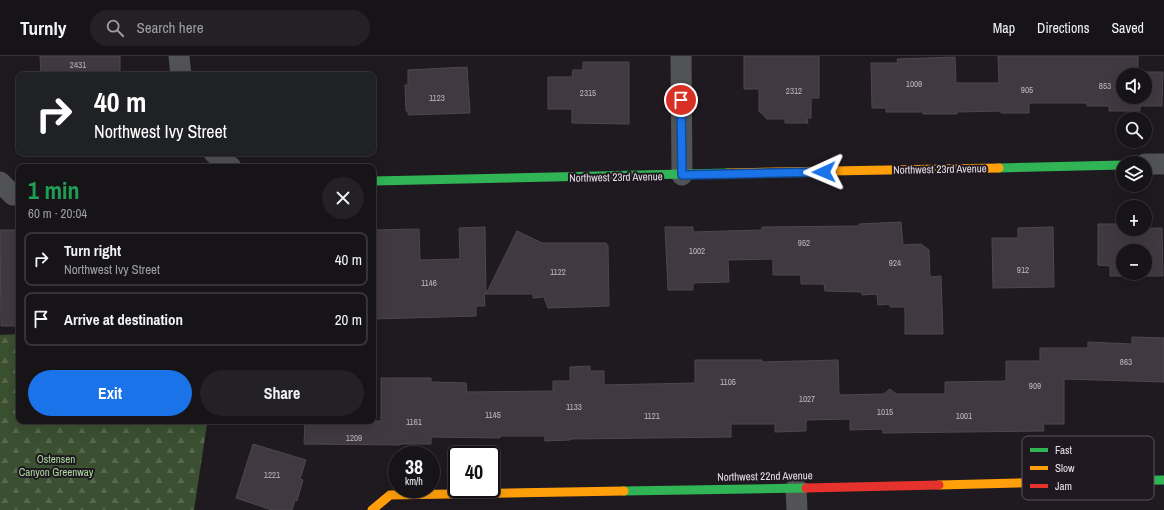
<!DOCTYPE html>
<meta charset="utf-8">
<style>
:root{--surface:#171417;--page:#242124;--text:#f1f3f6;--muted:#9e9ea1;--line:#363336;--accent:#1a73e8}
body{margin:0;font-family:"Archivo Narrow",sans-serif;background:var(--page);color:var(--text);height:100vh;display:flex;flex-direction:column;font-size:15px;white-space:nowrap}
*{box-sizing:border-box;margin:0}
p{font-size:13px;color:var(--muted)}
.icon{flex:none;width:22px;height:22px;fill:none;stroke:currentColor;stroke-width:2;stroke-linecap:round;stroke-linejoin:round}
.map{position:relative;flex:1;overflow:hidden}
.details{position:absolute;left:16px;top:108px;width:360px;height:260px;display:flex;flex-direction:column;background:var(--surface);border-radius:8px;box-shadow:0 4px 16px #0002,0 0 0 1px var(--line)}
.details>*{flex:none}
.top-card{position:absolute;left:16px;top:16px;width:360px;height:84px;border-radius:8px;box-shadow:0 4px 16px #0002,0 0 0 1px var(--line);background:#202124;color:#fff;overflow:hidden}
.fabs{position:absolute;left:1116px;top:12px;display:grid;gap:8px}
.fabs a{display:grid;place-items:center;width:36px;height:36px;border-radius:50%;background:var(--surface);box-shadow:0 4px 16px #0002,0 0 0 1px var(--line);font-size:20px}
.speed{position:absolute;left:388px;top:390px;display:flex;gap:8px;font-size:20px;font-weight:700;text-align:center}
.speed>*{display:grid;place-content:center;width:52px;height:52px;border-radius:50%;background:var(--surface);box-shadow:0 4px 16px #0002,0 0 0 1px var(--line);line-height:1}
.speed small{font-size:10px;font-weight:400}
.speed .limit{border:2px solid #111;border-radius:6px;background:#fff;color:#111}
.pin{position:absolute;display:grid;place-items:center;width:34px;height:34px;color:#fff;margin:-17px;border:2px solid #fff;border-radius:50%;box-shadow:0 1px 4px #0007}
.me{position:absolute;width:44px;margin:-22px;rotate:269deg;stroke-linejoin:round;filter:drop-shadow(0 0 3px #0008)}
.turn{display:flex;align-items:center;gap:14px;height:84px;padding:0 12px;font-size:18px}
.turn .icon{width:52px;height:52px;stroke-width:2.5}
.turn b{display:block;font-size:28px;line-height:34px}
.round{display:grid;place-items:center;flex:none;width:42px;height:42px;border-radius:21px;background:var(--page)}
.summary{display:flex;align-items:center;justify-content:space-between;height:68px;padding:0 12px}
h1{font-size:24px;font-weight:700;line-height:30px;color:#1e9e55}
.button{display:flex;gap:8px;margin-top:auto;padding:8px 12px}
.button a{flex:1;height:46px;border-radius:24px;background:var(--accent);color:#fff;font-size:16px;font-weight:700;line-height:46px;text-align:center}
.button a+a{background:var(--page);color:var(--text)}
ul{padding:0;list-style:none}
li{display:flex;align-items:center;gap:12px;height:54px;margin:0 8px 6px;padding:0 4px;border:2px solid var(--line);border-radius:8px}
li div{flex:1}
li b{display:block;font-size:15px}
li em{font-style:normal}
header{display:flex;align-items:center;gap:24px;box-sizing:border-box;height:56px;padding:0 20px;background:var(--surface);border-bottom:1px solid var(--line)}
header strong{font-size:19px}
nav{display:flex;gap:22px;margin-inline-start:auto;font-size:14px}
.search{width:280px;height:36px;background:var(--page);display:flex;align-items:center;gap:10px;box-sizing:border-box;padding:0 14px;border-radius:22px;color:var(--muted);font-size:15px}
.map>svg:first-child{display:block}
.forest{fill:url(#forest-firs)}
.building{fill:#403941;stroke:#4c484c;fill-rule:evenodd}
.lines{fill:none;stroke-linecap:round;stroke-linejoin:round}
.street{stroke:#525354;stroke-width:21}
.fast{stroke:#30b455;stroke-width:9}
.slow{stroke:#ff9f0a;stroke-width:9}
.jam{stroke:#e5322d;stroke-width:9}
.route-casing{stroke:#114b97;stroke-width:10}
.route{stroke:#1a73e8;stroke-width:7}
.labels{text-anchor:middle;stroke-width:4;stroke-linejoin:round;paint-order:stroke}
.number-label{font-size:9px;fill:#bcb6bd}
.street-label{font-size:11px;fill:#e5dfe6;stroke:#201821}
.park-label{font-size:11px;fill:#acda9b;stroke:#201821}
.key{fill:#201821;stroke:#5b545c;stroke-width:1}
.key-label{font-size:11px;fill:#e5dfe6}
</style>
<header>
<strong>Turnly</strong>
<div class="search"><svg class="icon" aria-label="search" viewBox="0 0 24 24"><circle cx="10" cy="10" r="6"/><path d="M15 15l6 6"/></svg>Search here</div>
<nav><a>Map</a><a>Directions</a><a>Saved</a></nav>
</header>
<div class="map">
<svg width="1164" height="454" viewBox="0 0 1164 454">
<defs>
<pattern id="forest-firs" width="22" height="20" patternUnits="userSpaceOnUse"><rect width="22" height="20" fill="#3a5030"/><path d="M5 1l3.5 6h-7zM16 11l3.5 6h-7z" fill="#56694e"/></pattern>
</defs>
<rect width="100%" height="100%" fill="#1f1a1f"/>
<!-- forest -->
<path class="forest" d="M19 278V365H208L207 368 194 454H0V279Z"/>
<!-- building -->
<path class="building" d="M40 0H120V19H41Z
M744 0H819V42H811V62H807L808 67H785V63H767L759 55V33H744Z
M998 0H1138V16H1163L1162 50H1140V55H1109V50H1087V47H1029V57H1001V55L957 56V58H923V56H886V52H872L871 7H898L897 3 955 1 956 27H999ZM1123 19H1145V41H1123Z
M583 6H629V68L572 67V53H548V21H572L573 14H583Z
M467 11 470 57 408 59V55H406L405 29H408V14Z
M901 166 903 189 921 188 929 194 930 221 941 220 943 278H905V251H890V248L878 249 877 238 862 239V236L825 235 824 228H801V219H773V203L728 204 729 226 693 227V234H668L665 171H693V176L762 174V171L859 170V168Z
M1098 168H1123V173L1162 172 1163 220H1110V210L1098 209ZM1123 195H1145V217H1123Z
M485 171 486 238 517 175 542 187H606V189H608L609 250 548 252 544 241 533 242V238H484L485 250H476V260L373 263V174L419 173 420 204 460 203 459 172Z
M1053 171 1054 231 993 232 992 182H1018V172Z
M0 174H19V270H1Z
M1132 281 1164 282V326L1064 323V368H1043L1044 375 883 377V373L850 374V363L806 364V375L775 376V368H731V381L570 383V384L545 385V380H500V382L431 381V388H400V389L304 388 305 365H381V322H431V326L466 327 467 336 553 335V325H570V311L590 310V315H604V329L695 327V304H762V306L838 304 839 339 884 338 890 333 896 338H945V326L1006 325V305H1040V292H1088V286L1132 288Z
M253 388 306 404 300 423 303 424 297 445 295 444 292 454H272L236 442Z"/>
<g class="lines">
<!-- street -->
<path class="street" d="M179 0 181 19
M681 0 682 119
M214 97 231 111
M1145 108H1164
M0 126 13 139H19
M796 432 797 454"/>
<!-- fast -->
<path class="fast" d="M999 112 1123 109
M373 125 728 117
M1099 425 1164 424
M624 435 806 432"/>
<!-- slow -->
<path class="slow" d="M728 117 999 112
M939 429 1099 425
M372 454 390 439 624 435"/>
<!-- jam -->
<path class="jam" d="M806 432 939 429"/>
</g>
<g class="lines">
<defs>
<path id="route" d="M681 44 682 119 824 116"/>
</defs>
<!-- route casing -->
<use href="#route" class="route-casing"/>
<!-- route -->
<use href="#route" class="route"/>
</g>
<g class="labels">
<!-- number labels -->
<g class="number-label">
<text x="78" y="12">2431</text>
<text x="914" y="31">1009</text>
<text x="1105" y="33">853</text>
<text x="1027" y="37">905</text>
<text x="794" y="38">2312</text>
<text x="588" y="40">2315</text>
<text x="437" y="45">1123</text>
<text x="804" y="190">952</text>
<text x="697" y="198">1002</text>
<text x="895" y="210">924</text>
<text x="1023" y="217">912</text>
<text x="558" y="219">1122</text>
<text x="429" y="230">1146</text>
<text x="1126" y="309">863</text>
<text x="728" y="329">1105</text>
<text x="1035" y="333">909</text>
<text x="807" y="346">1027</text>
<text x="574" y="354">1133</text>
<text x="885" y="359">1015</text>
<text x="493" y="362">1145</text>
<text x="652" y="363">1121</text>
<text x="964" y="363">1001</text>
<text x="414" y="369">1161</text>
<text x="354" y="385">1209</text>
<text x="272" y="422">1221</text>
</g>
<!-- street labels -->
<g class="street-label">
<text transform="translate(940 113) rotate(-1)" y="4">Northwest 23rd Avenue</text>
<text transform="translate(616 121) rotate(-1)" y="4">Northwest 23rd Avenue</text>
<text transform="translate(765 420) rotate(-1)" y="4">Northwest 22nd Avenue</text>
</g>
<!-- park labels -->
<g class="park-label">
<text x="56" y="407">Ostensen<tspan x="56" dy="13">Canyon Greenway</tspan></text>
</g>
</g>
<!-- legend -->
<rect x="1022" y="380" width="132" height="64" rx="6" class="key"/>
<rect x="1030" y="392" width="18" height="4" fill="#30b455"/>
<rect x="1030" y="410" width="18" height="4" fill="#ff9f0a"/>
<rect x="1030" y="428" width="18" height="4" fill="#e5322d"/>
<g class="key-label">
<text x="1055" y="398">Fast</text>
<text x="1055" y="416">Slow</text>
<text x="1055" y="434">Jam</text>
</g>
</svg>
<div class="fabs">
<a><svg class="icon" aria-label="sound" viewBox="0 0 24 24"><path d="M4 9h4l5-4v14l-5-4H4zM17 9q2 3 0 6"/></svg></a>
<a><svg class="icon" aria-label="search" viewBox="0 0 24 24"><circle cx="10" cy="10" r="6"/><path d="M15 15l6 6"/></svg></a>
<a><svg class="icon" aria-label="layers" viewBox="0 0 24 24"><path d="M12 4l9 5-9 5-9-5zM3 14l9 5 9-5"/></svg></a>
<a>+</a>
<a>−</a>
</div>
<div class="speed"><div>38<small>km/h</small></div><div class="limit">40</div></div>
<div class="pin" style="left:681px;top:44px;background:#d93025"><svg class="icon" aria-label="arrive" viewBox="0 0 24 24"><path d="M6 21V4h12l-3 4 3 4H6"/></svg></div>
<svg class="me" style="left:824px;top:116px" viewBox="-20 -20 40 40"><path d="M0-17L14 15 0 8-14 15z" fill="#1a73e8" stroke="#fff" stroke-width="4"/></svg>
<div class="top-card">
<div class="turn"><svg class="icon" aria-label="right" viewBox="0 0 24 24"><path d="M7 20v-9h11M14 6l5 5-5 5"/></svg><div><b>40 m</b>Northwest Ivy Street</div></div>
</div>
<section class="details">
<div class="summary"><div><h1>1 min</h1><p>60 m · 20:04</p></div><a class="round"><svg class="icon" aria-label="close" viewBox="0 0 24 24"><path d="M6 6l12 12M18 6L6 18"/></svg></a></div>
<ul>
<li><svg class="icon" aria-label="right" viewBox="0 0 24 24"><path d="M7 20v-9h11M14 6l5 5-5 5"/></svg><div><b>Turn right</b><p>Northwest Ivy Street</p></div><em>40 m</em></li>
<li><svg class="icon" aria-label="arrive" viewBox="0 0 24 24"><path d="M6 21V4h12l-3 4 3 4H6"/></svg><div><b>Arrive at destination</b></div><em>20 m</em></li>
</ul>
<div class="button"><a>Exit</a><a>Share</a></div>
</section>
</div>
